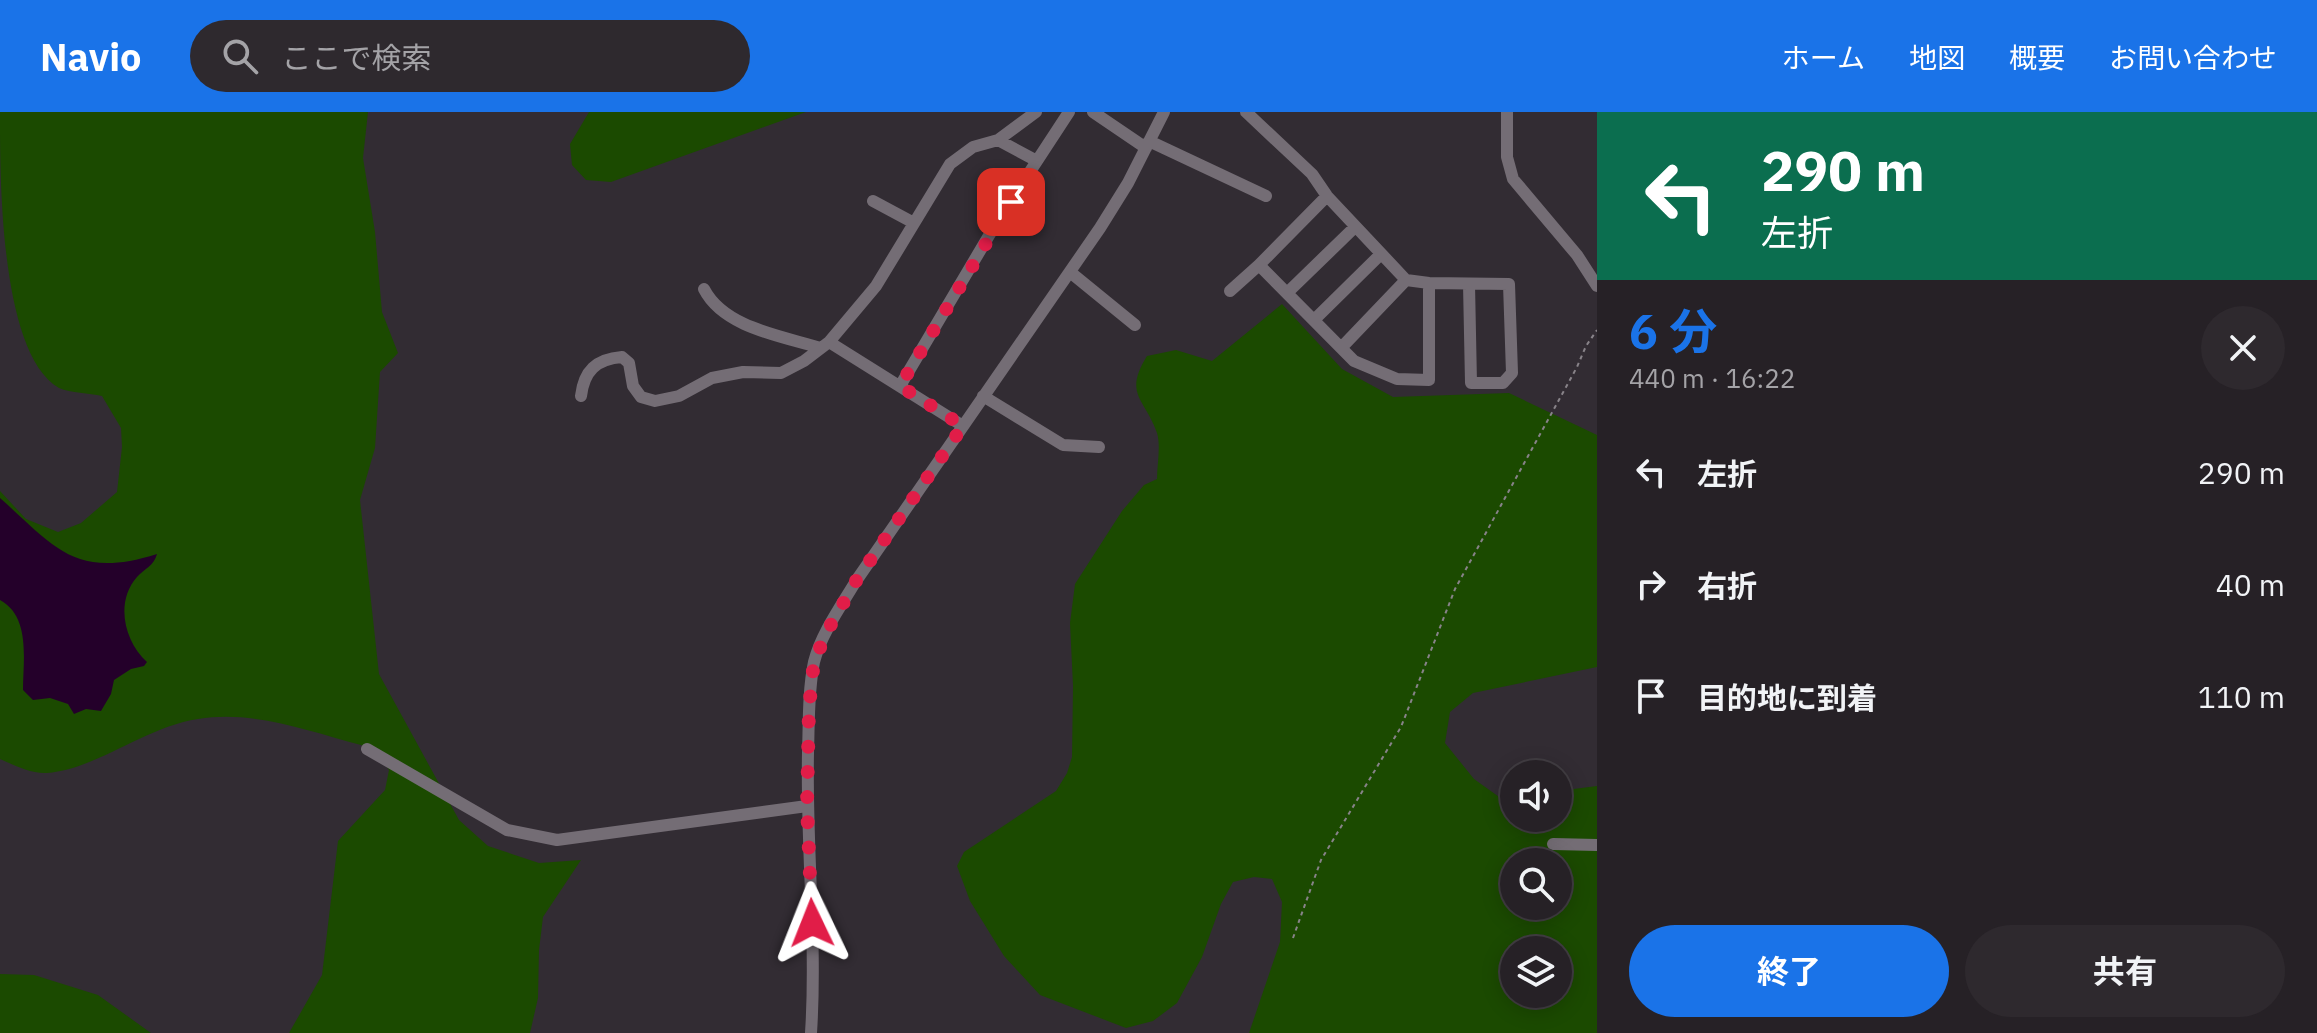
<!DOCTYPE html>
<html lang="ja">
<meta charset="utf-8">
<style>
:root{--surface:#262126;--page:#2e292e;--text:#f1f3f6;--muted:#a4a3a7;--line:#423e43;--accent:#1a73e8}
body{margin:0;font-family:"IBM Plex Sans","Noto Sans JP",sans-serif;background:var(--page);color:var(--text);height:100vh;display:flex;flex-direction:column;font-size:30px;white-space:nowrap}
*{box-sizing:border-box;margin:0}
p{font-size:26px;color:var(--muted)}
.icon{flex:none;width:44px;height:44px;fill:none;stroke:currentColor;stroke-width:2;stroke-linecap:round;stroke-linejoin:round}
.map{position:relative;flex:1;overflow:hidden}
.drawer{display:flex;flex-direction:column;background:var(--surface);width:720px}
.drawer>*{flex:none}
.guide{background:#0b6e4f;color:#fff;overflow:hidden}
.tools{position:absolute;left:1500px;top:648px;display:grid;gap:16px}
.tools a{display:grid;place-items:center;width:72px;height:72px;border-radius:50%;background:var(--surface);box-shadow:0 4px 20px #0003,0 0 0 2px var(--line);font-size:40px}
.pin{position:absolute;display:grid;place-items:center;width:68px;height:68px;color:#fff;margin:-34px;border-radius:16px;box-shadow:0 4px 12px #0006}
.me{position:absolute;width:88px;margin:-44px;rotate:358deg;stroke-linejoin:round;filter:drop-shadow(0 0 6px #0008)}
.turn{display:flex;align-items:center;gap:28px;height:168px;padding:0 32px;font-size:36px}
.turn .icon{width:104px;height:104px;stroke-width:2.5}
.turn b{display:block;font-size:56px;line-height:68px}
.round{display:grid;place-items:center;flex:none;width:84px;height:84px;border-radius:42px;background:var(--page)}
.summary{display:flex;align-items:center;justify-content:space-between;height:136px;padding:0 32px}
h1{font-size:48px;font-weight:700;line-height:60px;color:var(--accent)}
.primary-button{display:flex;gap:16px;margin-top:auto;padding:16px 32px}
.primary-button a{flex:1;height:92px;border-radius:48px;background:var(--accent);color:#fff;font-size:32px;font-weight:700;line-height:92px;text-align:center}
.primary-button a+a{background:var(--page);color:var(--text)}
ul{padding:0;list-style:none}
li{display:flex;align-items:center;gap:24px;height:112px;padding:0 32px}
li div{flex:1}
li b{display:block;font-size:30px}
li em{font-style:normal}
header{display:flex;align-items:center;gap:48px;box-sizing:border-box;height:112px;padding:0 40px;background:var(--accent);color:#fff}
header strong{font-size:38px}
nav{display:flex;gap:44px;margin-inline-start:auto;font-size:28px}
.search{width:560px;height:72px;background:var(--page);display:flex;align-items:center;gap:20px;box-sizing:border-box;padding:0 28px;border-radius:44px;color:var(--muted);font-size:30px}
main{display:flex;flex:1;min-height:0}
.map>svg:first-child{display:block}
.green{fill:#1b4a00;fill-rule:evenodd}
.water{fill:#24002a}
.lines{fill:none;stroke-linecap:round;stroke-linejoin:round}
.path{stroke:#888389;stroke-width:2;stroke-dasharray:4 4;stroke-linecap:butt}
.minor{stroke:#746d75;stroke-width:12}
.route{stroke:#e11d48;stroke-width:14;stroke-dasharray:0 25.2}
</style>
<header>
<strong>Navio</strong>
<div class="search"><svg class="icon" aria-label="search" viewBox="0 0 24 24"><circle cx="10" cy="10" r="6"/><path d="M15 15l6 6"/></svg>ここで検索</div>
<nav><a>ホーム</a><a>地図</a><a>概要</a><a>お問い合わせ</a></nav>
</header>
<main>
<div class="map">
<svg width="1597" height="921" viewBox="0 0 1597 921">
<rect width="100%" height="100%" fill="#322c33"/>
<!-- green -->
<path class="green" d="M0 0H368L363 46 375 120 382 200 398 241 380 260 375 336 360 388 379 562 459 708 488 734 539 751 581 748 543 805 539 838 538 886 530 921H289L322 863 338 729 385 678 389 658 375 639 361 633C308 619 254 598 198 607 145 615 97 657 47 661 31 662 14 653 0 647V379L26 407 58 420 81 411 117 380 122 335 121 316 102 284C89 281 71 281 59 276 0 242 0 68 0 0Z
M589 0H806L611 70 586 68 572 53 570 32Z
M1282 192 1342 257 1393 285 1509 281 1597 323V555L1473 581 1450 600 1445 631 1474 667 1502 687 1514 685V706H1558V679L1597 674V921H1249L1280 830 1282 790 1272 767 1254 765 1233 770 1221 792 1202 845 1177 891 1153 909 1126 916 1040 883 1004 844 970 789 957 754 964 740 1056 679 1067 661 1072 645 1073 574 1070 511 1075 472 1122 399 1144 373 1157 367C1157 353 1161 334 1157 321 1145 286 1123 283 1147 244L1176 238 1212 249ZM1514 750H1558V794H1514ZM1514 838H1558V882H1514Z
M0 862 34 863 98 883 151 921H0Z"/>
<!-- water -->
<path class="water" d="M0 386C55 435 75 468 157 442 154 454 144 457 137 465 115 490 124 529 147 550L144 554 131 557 114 568 111 582 101 599 86 597 74 602 68 592 50 586 33 588 23 578C23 548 31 505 0 488Z"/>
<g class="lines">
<!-- path -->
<path class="path" d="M1293 826 1321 748 1401 615 1455 477 1577 255 1586 234 1597 218"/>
<!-- minor -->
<path class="minor" d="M1093 0 1146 36
M1246 0 1312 62 1327 84 1406 168 1429 171 1509 172 1512 261 1503 271H1471L1469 172
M1507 0V45L1513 67 1577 143 1597 174
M998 28 1037 49
M1149 29 1266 84
M873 89 914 111
M1259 153 1354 249 1397 267 1429 268V171
M1070 160 1135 213
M704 177C724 216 782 224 821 236
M1230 179 1259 153 1327 84
M1287 181 1355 115
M1315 207 1381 142
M829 230 963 314
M1341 236 1406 168
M900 274 997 110 1069 0
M581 284C584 259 596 247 622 245L629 251 633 274 641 285 655 289 679 284 712 266 743 260 781 261 804 249 829 230 876 174 950 52 973 35 998 28 1036 0
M983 284 1063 333 1099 335
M367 637 507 718 557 728 807 694
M1553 732 1597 733
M811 921C817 828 806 735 808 641 809 612 808 579 814 550 821 522 841 494 856 469L1100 116 1128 71 1164 0"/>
</g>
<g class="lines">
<!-- route -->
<path class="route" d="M812 811 807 694 809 596 814 549 829 516 856 469 963 314 900 274 1011 90"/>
</g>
</svg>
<div class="tools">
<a><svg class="icon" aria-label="sound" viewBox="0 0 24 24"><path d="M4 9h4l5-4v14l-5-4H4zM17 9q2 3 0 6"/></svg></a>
<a><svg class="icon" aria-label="search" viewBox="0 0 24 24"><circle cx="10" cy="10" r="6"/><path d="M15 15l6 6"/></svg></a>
<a><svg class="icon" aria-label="layers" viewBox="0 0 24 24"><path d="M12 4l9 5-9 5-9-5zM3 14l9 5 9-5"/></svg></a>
</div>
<div class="pin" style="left:1011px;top:90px;background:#d93025"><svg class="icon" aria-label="arrive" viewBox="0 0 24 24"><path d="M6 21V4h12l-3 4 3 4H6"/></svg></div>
<svg class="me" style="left:812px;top:811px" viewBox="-20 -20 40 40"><path d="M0-17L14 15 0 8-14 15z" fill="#e11d48" stroke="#fff" stroke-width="4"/></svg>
</div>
<section class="drawer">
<div class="guide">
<div class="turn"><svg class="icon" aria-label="left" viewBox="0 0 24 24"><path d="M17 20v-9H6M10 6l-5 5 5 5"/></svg><div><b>290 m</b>左折</div></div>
</div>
<div class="summary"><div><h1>6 分</h1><p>440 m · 16:22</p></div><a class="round"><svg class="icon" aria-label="close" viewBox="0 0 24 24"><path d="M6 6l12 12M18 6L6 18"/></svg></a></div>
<ul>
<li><svg class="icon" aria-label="left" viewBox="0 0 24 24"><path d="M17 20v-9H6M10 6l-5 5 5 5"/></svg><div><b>左折</b></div><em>290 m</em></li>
<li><svg class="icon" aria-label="right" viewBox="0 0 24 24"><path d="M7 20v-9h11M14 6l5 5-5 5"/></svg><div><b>右折</b></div><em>40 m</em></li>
<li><svg class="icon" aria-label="arrive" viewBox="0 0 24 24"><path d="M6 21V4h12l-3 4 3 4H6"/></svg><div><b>目的地に到着</b></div><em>110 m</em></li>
</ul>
<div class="primary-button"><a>終了</a><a>共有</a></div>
</section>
</main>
